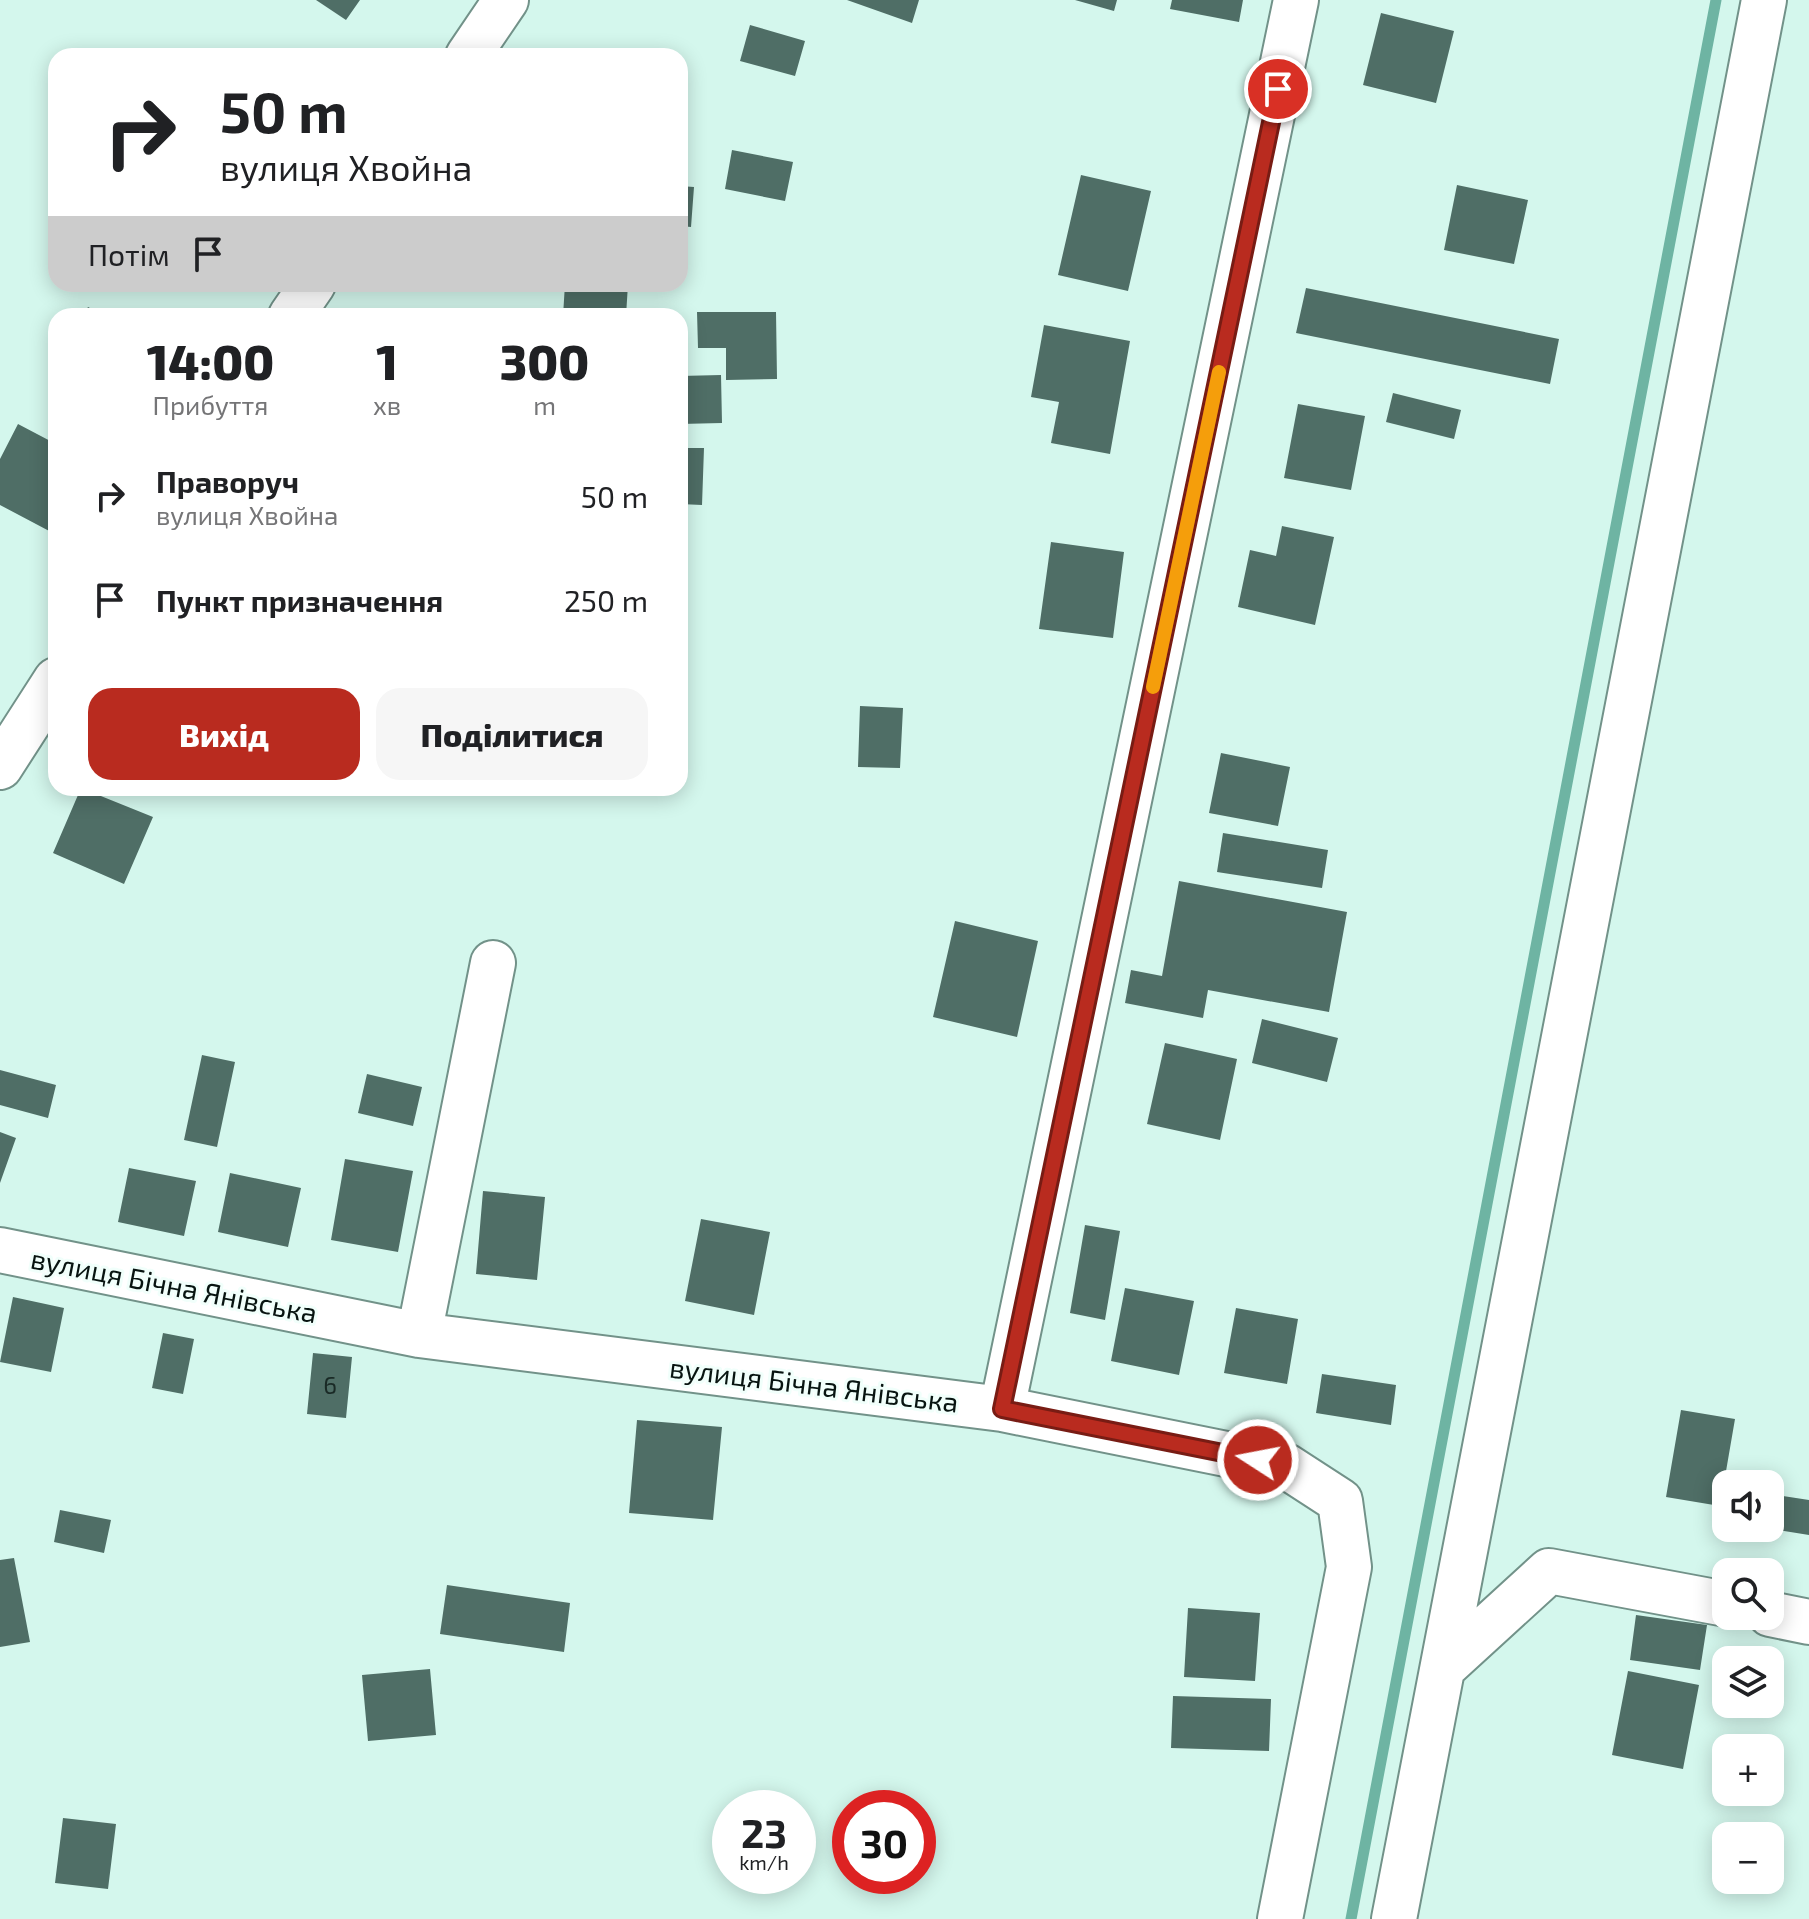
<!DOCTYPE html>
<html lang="uk">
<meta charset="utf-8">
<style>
:root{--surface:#fff;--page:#f6f6f6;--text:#202124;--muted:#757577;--accent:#b92b1f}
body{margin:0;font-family:"Exo 2",sans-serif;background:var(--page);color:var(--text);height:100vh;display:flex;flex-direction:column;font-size:30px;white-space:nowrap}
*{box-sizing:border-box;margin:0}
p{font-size:26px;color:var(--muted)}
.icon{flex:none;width:44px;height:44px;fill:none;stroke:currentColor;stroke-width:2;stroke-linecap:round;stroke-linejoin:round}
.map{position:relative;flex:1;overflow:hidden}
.side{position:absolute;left:48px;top:308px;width:640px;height:488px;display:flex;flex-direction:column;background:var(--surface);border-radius:24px;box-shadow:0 4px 20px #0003}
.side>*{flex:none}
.top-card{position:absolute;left:48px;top:48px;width:640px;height:244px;border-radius:24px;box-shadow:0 4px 20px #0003;background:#fff;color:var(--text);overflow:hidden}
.buttons{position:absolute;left:1712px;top:1470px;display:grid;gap:16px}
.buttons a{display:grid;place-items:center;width:72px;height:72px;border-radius:16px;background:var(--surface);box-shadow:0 4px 20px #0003;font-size:40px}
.speed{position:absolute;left:712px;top:1790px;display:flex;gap:16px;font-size:40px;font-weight:700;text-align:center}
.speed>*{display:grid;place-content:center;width:104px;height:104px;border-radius:50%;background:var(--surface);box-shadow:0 4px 20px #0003;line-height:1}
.speed small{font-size:20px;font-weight:400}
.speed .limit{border:12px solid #d22;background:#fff;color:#111}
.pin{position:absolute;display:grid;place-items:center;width:68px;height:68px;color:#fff;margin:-34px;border:4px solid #fff;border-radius:50%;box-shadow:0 2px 8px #0007}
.me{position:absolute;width:88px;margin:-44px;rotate:281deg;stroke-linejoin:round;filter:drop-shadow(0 0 6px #0008)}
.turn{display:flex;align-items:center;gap:28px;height:168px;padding:0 40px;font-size:36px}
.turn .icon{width:104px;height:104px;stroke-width:2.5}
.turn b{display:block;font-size:56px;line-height:68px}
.then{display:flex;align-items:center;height:76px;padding:0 40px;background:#0003;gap:16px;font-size:30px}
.eta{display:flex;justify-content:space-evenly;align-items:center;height:136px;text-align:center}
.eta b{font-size:48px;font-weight:800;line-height:56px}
.cta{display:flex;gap:16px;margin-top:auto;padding:16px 40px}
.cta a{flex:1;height:92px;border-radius:24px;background:var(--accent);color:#fff;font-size:32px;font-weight:800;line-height:92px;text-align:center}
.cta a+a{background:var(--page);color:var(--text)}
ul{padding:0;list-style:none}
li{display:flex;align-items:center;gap:24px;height:104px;padding:0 40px}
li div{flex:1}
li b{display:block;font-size:30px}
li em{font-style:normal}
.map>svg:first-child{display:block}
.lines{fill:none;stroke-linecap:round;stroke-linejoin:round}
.stream{stroke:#6eb4a3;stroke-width:11}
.building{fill:#4f6e66}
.minor-casing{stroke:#729289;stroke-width:48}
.minor{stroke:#fff;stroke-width:44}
.route-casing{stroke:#781c14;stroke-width:20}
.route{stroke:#b92b1f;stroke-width:14}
.slow{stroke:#f59e0b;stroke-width:14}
.labels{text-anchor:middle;stroke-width:6;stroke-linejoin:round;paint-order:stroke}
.number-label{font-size:24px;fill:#1a2a26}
.street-label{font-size:28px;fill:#081411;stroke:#f1fffb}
</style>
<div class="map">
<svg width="1809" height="1919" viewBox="0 0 1809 1919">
<rect width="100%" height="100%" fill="#d4f7ed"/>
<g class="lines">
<!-- stream -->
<path class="stream" d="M1351 1919 1716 0"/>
</g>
<!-- building -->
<path class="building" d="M316 0H360L346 20Z
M847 0H919L912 23Z
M1075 0H1117L1114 11Z
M1172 0H1243L1239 22 1170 9Z
M1381 13 1454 31 1436 103 1363 85Z
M750 25 805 41 795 76 740 61Z
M732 150 793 162 785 201 725 189Z
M1081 175 1151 191 1128 291 1058 275Z
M1457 185 1528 200 1514 264 1444 250Z
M680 186 694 187 691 227 680 226Z
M565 284H628L626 316H563Z
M1306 288 1559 339 1550 384 1296 333Z
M88 307 105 316H83Z
M697 312H776L777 379 726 380V348H698Z
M1044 325 1130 341 1110 454 1051 443 1059 402 1031 397Z
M721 375 722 423 680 424V376Z
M1393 393 1461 410 1454 439 1386 422Z
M1298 404 1365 416 1351 490 1284 478Z
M18 424 56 444V527L53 533 0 505V459Z
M680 448H704L702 505 680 504Z
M1282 526 1334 537 1315 625 1238 607 1250 550 1276 556Z
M1051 542 1124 552 1113 638 1039 629Z
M860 706 903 708 900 768 858 767Z
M1221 753 1290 767 1278 826 1209 813Z
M81 788 153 817 124 884 53 853Z
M1223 833 1328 850 1322 888 1217 872Z
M1179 881 1347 912 1329 1012 1208 990 1203 1018 1125 1003 1131 970 1162 976Z
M955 921 1038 941 1017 1037 933 1017Z
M1262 1019 1338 1038 1327 1082 1252 1063Z
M1165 1043 1237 1059 1220 1140 1147 1124Z
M202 1055 235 1062 217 1147 184 1140Z
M0 1070 56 1085 48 1118 0 1105Z
M367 1074 422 1087 413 1126 358 1113Z
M0 1132 16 1138 0 1183Z
M345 1159 413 1171 398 1252 331 1240Z
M129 1168 196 1181 184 1236 118 1222Z
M230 1173 301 1188 288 1247 218 1232Z
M483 1191 545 1197 537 1280 476 1274Z
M701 1219 770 1232 754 1315 685 1301Z
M1085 1225 1120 1231 1105 1320 1070 1313Z
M1125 1288 1194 1301 1179 1375 1111 1361Z
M13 1297 64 1308 51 1372 0 1362Z
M1236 1308 1298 1319 1287 1384 1224 1373Z
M163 1333 194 1339 183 1394 152 1388Z
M313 1353 352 1357 346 1418 307 1414Z
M1322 1374 1396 1385 1391 1425 1316 1413Z
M1681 1410 1735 1419 1720 1506 1666 1497Z
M637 1420 722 1427 713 1520 629 1513Z
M1776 1495 1809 1500V1535L1771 1529Z
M60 1510 111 1520 104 1553 54 1542Z
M14 1558 30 1642 0 1647V1560Z
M447 1585 570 1603 564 1652 440 1634Z
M1188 1608 1260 1613 1255 1681 1184 1677Z
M1636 1615 1707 1625 1700 1670 1630 1660Z
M430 1669 436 1735 368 1741 362 1675Z
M1628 1671 1699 1685 1683 1769 1612 1755Z
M1173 1696 1271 1699 1269 1751 1171 1748Z
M63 1818 116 1824 108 1889 55 1883Z"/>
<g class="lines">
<defs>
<path id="minor" d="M468 56 506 0
M291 316 313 284
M0 767 56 680
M0 1250 419 1335 1002 1409 1286 1466 1340 1501 1349 1567 1280 1919
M419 1335 493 963
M1002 1409 1296 0
M1770 1614 1809 1622
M1445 1666 1549 1571 1726 1604
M1394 1919 1764 0"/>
</defs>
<!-- minor casing -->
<use href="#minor" class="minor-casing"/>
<!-- minor -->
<use href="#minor" class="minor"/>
</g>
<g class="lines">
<defs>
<path id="route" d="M1258 1460 1002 1409 1278 89"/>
</defs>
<!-- route casing -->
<use href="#route" class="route-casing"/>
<!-- route -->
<use href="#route" class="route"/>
<!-- slow -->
<path class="slow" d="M1153 687 1219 372"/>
</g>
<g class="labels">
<!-- number labels -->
<g class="number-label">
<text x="330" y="1394">6</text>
</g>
<!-- street labels -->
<g class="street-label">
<text transform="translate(174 1286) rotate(11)" y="10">вулиця Бічна Янівська</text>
<text transform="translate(814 1385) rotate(7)" y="10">вулиця Бічна Янівська</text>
</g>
</g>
</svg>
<div class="buttons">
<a><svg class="icon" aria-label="sound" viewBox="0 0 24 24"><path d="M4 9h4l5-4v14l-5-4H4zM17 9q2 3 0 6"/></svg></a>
<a><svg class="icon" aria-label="search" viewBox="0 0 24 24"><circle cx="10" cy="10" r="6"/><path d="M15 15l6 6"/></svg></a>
<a><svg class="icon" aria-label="layers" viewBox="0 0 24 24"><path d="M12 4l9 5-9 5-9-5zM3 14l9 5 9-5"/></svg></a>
<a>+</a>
<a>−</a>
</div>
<div class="speed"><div>23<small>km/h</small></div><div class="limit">30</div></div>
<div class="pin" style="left:1278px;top:89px;background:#d93025"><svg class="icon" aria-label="arrive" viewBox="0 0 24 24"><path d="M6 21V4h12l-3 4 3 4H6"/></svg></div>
<svg class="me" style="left:1258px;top:1460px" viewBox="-20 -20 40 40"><circle r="17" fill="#b92b1f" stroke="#fff" stroke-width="3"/><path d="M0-11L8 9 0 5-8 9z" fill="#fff"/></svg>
<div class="top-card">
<div class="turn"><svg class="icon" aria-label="right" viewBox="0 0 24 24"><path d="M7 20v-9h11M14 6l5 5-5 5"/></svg><div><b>50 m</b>вулиця Хвойна</div></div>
<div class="then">Потім<svg class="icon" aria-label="arrive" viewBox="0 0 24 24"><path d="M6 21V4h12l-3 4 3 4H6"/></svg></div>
</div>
<section class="side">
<div class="eta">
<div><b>14:00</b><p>Прибуття</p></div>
<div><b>1</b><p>хв</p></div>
<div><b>300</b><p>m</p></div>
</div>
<ul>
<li><svg class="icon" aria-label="right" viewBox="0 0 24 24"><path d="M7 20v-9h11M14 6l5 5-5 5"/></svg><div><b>Праворуч</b><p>вулиця Хвойна</p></div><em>50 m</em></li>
<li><svg class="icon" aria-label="arrive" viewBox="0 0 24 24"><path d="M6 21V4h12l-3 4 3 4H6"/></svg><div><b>Пункт призначення</b></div><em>250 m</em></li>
</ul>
<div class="cta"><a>Вихід</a><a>Поділитися</a></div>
</section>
</div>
